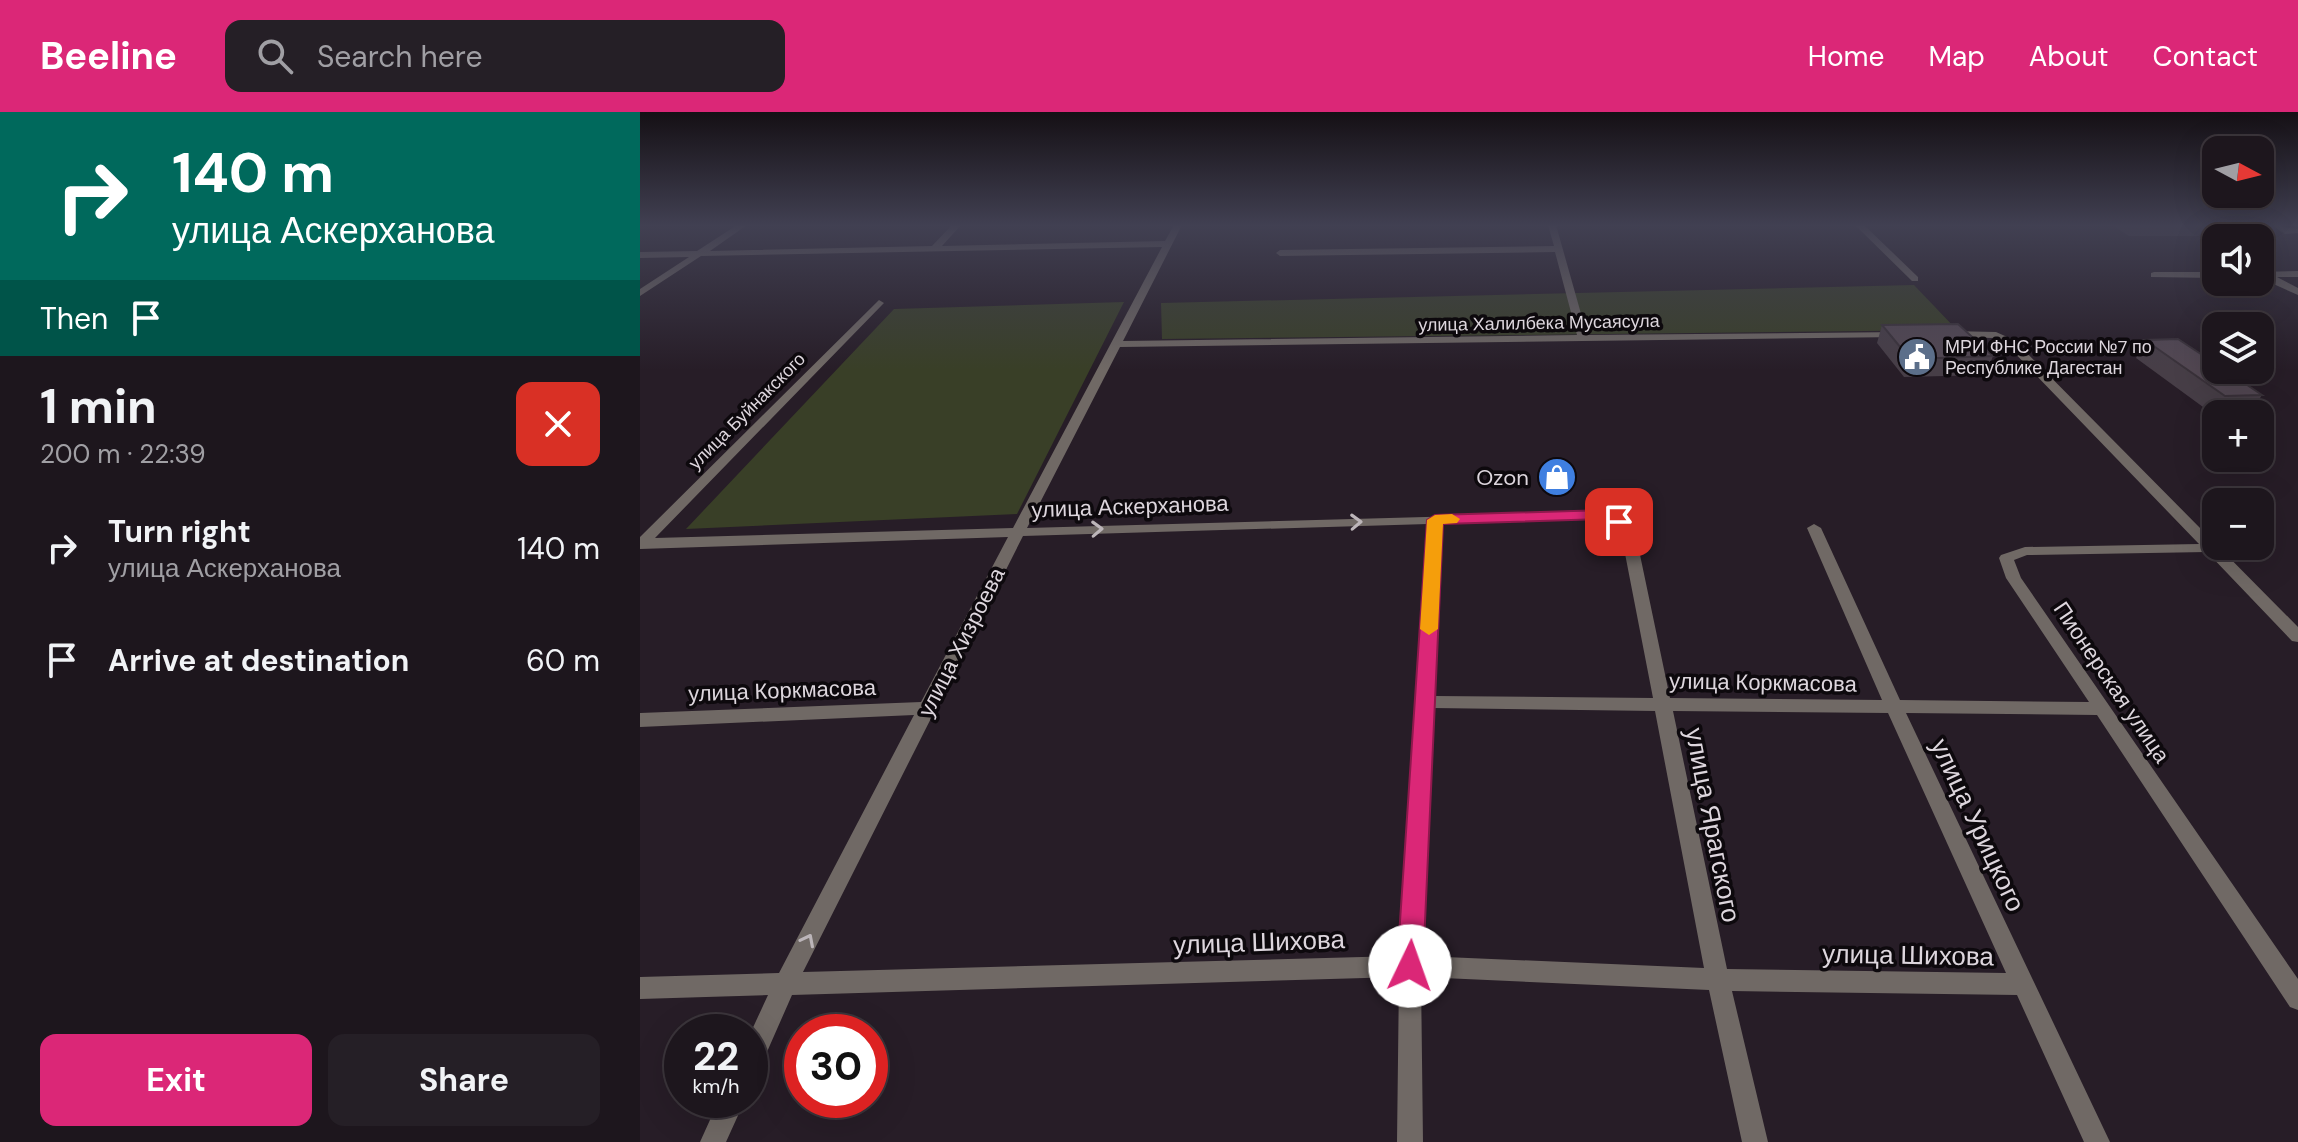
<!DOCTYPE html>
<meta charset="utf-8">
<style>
:root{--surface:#1d161d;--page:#251f26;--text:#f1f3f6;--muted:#a09fa4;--line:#3b353b;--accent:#db2777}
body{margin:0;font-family:"DM Sans",sans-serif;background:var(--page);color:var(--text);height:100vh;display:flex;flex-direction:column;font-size:30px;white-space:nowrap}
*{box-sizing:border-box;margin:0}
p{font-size:26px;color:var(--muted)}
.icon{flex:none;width:44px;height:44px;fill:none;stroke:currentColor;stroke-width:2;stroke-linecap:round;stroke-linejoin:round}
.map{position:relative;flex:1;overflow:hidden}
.sheet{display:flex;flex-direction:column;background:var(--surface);width:640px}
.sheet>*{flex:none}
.top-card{background:#00695c;color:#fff;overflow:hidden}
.needle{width:52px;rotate:97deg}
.tools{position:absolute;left:1562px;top:24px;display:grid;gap:16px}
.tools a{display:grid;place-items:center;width:72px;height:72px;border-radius:16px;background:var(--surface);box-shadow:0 8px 32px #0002,0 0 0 2px var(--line);font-size:40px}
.speed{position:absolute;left:24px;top:902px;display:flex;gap:16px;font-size:40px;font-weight:700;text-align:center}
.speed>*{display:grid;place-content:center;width:104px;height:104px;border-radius:50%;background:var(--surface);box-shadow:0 8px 32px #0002,0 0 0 2px var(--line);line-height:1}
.speed small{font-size:20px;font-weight:400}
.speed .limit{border:12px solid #d22;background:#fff;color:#111}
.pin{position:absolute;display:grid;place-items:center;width:68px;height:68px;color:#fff;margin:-34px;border-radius:16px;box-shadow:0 4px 12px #0006}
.me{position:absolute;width:88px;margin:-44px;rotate:3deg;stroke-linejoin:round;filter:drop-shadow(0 0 6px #0008)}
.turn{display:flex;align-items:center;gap:28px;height:168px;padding:0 40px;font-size:36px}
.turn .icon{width:104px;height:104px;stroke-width:2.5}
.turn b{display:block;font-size:56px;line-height:68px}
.then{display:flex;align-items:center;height:76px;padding:0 40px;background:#0003;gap:16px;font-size:30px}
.round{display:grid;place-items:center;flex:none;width:84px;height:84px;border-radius:16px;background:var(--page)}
.headline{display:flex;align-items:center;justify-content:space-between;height:136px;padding:0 40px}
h1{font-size:48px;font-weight:700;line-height:60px}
.primary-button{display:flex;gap:16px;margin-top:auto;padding:16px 40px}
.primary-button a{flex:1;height:92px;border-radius:16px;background:var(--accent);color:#fff;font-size:32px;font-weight:700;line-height:92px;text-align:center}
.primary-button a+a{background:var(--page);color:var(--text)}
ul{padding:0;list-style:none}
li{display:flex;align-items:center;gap:24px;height:112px;padding:0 40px}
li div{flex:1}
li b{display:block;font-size:30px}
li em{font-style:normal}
header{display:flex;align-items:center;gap:48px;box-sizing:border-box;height:112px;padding:0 40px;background:var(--accent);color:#fff}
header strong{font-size:38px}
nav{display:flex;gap:44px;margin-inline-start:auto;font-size:28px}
.search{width:560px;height:72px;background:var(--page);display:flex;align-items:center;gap:20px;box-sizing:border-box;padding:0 28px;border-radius:16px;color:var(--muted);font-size:30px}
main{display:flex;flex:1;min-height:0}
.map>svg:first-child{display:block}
.green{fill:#393f27}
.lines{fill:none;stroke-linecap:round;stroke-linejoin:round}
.street{fill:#706965;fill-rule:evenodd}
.wall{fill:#473e47}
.building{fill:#534853;stroke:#3a323a;stroke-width:2}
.oneway{stroke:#bcb5b9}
.route{fill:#db2777;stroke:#8e194d;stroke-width:2}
.slow{fill:#f59e0b}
.labels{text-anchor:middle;stroke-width:7;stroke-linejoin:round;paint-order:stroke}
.far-street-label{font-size:18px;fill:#ddd6dd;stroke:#0d090d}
.far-poi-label{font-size:18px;fill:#ddd6dd;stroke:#0d090d;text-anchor:start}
.poi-label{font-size:22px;fill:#ddd6dd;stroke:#0d090d;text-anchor:end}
.street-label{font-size:22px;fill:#ddd6dd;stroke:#0d090d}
.near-street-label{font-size:26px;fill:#ddd6dd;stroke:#0d090d}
</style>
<header>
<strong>Beeline</strong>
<div class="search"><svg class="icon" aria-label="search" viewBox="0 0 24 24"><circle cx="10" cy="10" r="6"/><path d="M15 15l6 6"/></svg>Search here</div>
<nav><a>Home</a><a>Map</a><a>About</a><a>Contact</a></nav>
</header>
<main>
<section class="sheet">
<div class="top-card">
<div class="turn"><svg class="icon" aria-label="right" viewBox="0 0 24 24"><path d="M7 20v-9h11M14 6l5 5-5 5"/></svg><div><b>140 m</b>улица Аскерханова</div></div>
<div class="then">Then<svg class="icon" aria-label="arrive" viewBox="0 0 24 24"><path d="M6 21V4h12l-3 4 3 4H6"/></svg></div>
</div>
<div class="headline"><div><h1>1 min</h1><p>200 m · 22:39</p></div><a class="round" style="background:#d93025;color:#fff"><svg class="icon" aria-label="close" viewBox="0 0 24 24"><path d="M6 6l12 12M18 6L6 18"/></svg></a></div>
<ul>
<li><svg class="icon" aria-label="right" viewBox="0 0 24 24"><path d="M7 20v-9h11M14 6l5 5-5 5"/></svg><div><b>Turn right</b><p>улица Аскерханова</p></div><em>140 m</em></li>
<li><svg class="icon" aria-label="arrive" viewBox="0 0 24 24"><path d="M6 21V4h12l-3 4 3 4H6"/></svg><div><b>Arrive at destination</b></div><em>60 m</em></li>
</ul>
<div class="primary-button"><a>Exit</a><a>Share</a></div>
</section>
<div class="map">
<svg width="1658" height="1030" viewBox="0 0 1658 1030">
<rect width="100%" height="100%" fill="#271d27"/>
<!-- green -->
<path class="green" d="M1274 173 1317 218 522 227 521 191Z
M484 190 377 402 46 417 254 197Z"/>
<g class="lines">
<!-- street -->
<path class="street" d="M97 113H107L70 139 292 134 312 113H321L302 134 525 129 534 113H542L483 229 937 223 915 140 640 144 636 141 640 138 914 134 908 113H916L947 223 1263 220V224L1259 225 480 235 387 416 971 400 995 419 1030 586 1242 588 1167 416 1174 412 1181 416 1260 588 1449 590 1366 466 1359 446 1361 443 1385 435 1559 432 1366 232 1354 226 1310 225 1305 222 1310 219 1356 220 1374 228 1658 515V530L1652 529 1567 440 1387 443 1374 448 1381 466 1658 867V898L1650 895 1457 603 1266 601 1470 1030H1444L1377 883 1092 879 1128 1030H1102L1069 878 781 865 783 1030H757L759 865 152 883 119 958 110 961V922L128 883 0 887V865L139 861 274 603 0 615V601L281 590 368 425 0 437V425L239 188 244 191 242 193 15 426 373 416 522 135 61 144 0 184V177L49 145 0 146V140L57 139ZM963 407 981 421 1013 586 794 584 802 412ZM788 412 759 844 163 860 383 424ZM793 596 1015 599 1064 856 782 844ZM1033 599 1248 601 1366 861 1087 857Z
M1215 113H1224L1278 165V169H1272Z
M1632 113 1658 117V121L1645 122Z
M1658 159V165H1637L1658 176V183L1620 166V160Z
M1514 160H1576V166L1511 165V161Z
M79 988H105L86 1030H60Z"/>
</g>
<!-- wall -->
<path class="wall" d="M1472 113H1565L1559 124H1489Z
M1242 213 1353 244 1346 263 1264 265 1237 231Z
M1505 228 1622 283 1610 302H1576V303H1574L1496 246Z"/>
<!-- building -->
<path class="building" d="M1318 212 1353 244 1270 247 1242 213Z
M1538 227 1576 252V258H1585L1622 283 1585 284 1505 228Z"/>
<!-- one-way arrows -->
<defs><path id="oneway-chevron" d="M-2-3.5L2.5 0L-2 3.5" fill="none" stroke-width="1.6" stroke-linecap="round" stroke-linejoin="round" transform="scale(2)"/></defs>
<g class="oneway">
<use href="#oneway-chevron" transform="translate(716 410) rotate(-2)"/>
<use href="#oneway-chevron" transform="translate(457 417) rotate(-2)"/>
<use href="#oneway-chevron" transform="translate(168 828) rotate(-63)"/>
</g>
<!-- sky -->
<linearGradient id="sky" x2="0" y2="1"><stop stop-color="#151015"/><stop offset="0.44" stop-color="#414052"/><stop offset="1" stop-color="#414052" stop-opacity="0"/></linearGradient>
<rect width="1658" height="258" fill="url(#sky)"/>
<!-- route -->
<path class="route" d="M966 398 985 406V413H973L963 407 803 412 783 854 779 862 770 866 761 862 757 854 787 408 795 403Z"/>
<!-- slow -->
<path class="slow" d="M812 402 820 407 817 411 803 412 798 517 789 523 780 517 787 408 795 403Z"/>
<!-- icons -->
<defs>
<symbol id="civic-disc" viewBox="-11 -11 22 22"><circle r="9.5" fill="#5c6f8a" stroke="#0d090d"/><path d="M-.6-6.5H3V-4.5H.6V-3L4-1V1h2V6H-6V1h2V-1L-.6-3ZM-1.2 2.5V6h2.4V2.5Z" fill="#fff"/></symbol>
<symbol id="shop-disc" viewBox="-11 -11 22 22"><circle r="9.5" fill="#3f7fe0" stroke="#0d090d"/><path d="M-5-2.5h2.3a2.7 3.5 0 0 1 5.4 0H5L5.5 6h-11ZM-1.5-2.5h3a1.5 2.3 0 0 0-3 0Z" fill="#fff"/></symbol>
</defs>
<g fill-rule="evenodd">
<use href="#civic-disc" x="1255" y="223" width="44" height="44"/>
<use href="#shop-disc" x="895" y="343" width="44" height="44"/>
</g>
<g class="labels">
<!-- far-street labels -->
<g class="far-street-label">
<text transform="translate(899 211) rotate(-1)" y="6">улица Халилбека Мусаясула</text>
<text transform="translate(107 299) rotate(-45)" y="6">улица Буйнакского</text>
</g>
<!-- far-poi labels -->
<g class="far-poi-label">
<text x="1305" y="241">МРИ ФНС России №7 по<tspan x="1305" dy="21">Республике Дагестан</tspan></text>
</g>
<!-- poi labels -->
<g class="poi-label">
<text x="889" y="373">Ozon</text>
</g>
<!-- street labels -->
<g class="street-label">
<text transform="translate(490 394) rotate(-2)" y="8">улица Аскерханова</text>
<text transform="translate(321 530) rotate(-63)" y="8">улица Хизроева</text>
<text transform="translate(1123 570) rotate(1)" y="8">улица Коркмасова</text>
<text transform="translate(1472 570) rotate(56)" y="8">Пионерская улица</text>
<text transform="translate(142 578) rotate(-2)" y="8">улица Коркмасова</text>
</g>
<!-- near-street labels -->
<g class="near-street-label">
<text transform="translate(1073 713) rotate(79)" y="9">улица Ярагского</text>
<text transform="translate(1338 713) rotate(65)" y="9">улица Урицкого</text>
<text transform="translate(619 830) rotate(-2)" y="9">улица Шихова</text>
<text transform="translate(1268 843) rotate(1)" y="9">улица Шихова</text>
</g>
</g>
</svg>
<div class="tools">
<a><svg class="needle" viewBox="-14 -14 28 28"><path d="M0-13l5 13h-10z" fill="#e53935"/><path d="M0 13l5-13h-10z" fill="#a09fa4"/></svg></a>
<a><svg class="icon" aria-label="sound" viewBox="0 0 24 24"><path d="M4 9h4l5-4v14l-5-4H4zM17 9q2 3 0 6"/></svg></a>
<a><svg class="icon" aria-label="layers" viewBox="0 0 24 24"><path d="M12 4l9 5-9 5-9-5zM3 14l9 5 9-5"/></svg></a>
<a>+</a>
<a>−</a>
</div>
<div class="speed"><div>22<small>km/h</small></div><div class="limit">30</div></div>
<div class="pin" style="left:979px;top:410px;background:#d93025"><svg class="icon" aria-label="arrive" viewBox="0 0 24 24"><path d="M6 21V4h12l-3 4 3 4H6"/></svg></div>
<svg class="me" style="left:770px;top:854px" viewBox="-20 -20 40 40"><circle r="19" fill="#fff"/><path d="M0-13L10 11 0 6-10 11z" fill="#db2777"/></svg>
</div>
</main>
